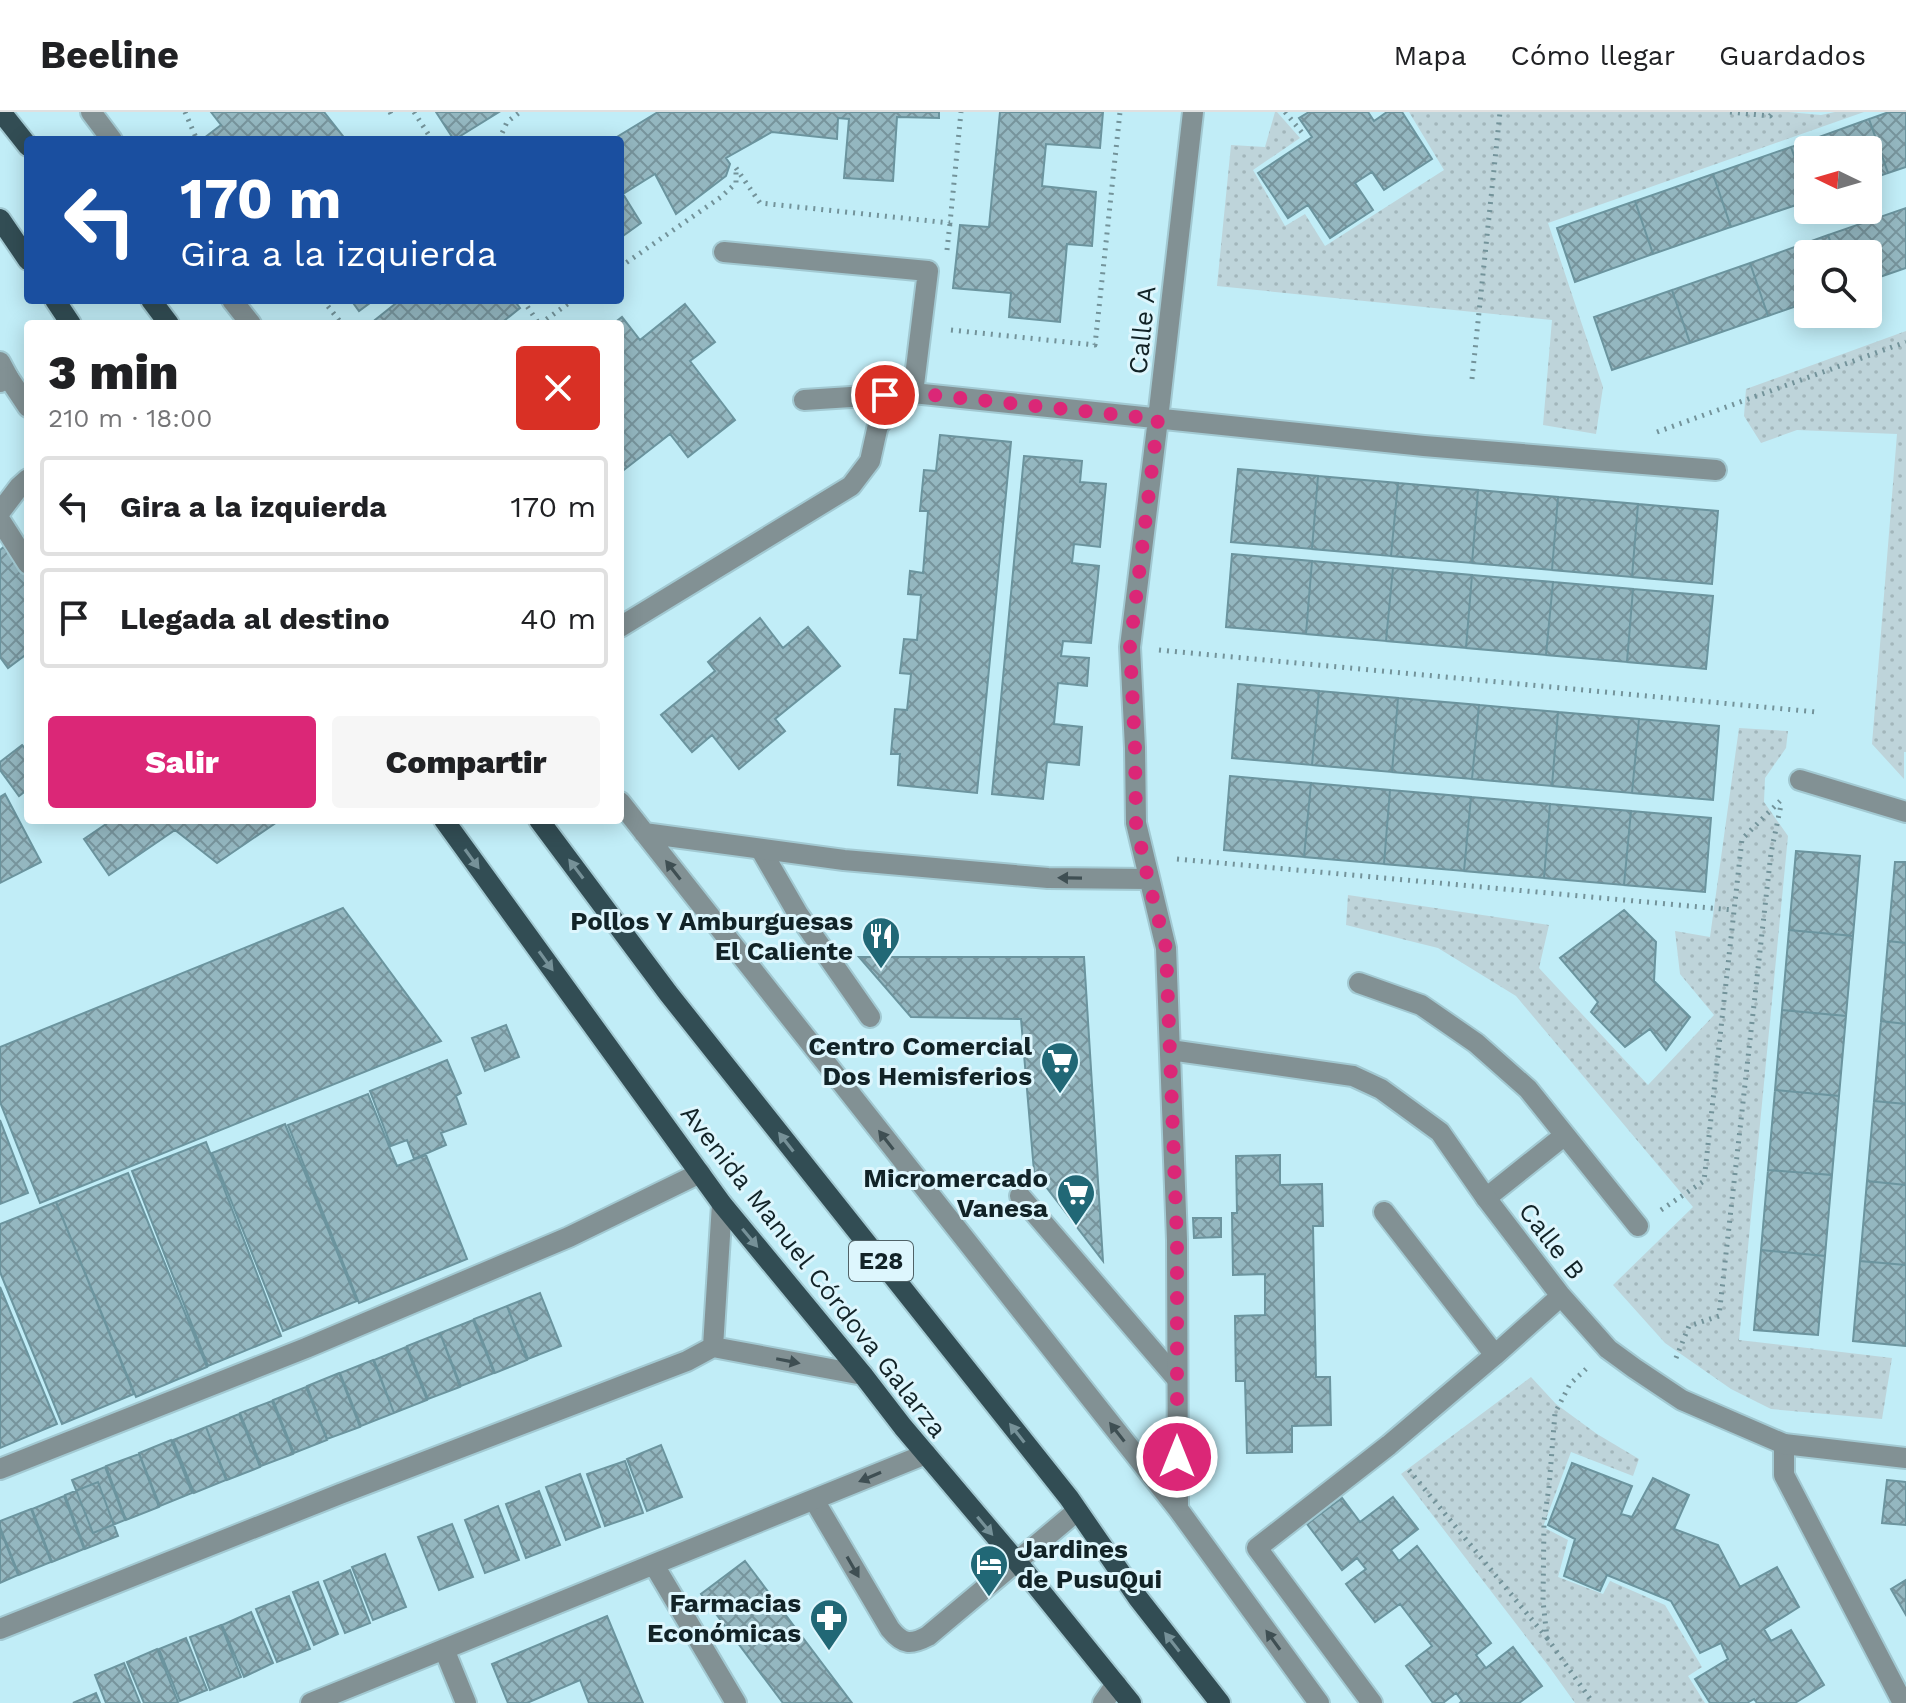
<!DOCTYPE html>
<html lang="es">
<meta charset="utf-8">
<style>
:root{--surface:#fff;--page:#f6f6f6;--text:#202124;--muted:#757577;--line:#e0e0e0;--accent:#db2777}
body{margin:0;font-family:"Work Sans",sans-serif;background:var(--page);color:var(--text);height:100vh;display:flex;flex-direction:column;font-size:30px;white-space:nowrap}
*{box-sizing:border-box;margin:0}
p{font-size:26px;color:var(--muted)}
.icon{flex:none;width:44px;height:44px;fill:none;stroke:currentColor;stroke-width:2;stroke-linecap:round;stroke-linejoin:round}
.map{position:relative;flex:1;overflow:hidden}
.details{position:absolute;left:24px;top:208px;width:600px;height:504px;display:flex;flex-direction:column;background:var(--surface);border-radius:8px;box-shadow:0 4px 20px #0003}
.details>*{flex:none}
.guide{position:absolute;left:24px;top:24px;width:600px;height:168px;border-radius:8px;box-shadow:0 4px 20px #0003;background:#1a4fa0;color:#fff;overflow:hidden}
.needle{width:52px;rotate:275deg}
.fabs{position:absolute;left:1794px;top:24px;display:grid;gap:16px}
.fabs a{display:grid;place-items:center;width:88px;height:88px;border-radius:8px;background:var(--surface);box-shadow:0 4px 20px #0003;font-size:40px}
.pin{position:absolute;display:grid;place-items:center;width:68px;height:68px;color:#fff;margin:-34px;border:4px solid #fff;border-radius:50%;box-shadow:0 2px 8px #0007}
.me{position:absolute;width:88px;margin:-44px;rotate:0deg;stroke-linejoin:round;filter:drop-shadow(0 0 6px #0008)}
.turn{display:flex;align-items:center;gap:28px;height:168px;padding:0 24px;font-size:36px}
.turn .icon{width:104px;height:104px;stroke-width:2.5}
.turn b{display:block;font-size:56px;line-height:68px}
.round{display:grid;place-items:center;flex:none;width:84px;height:84px;border-radius:8px;background:var(--page)}
.head{display:flex;align-items:center;justify-content:space-between;height:136px;padding:0 24px}
h1{font-size:48px;font-weight:800;line-height:60px}
.button{display:flex;gap:16px;margin-top:auto;padding:16px 24px}
.button a{flex:1;height:92px;border-radius:8px;background:var(--accent);color:#fff;font-size:32px;font-weight:800;line-height:92px;text-align:center}
.button a+a{background:var(--page);color:var(--text)}
ul{padding:0;list-style:none}
li{display:flex;align-items:center;gap:24px;height:100px;margin:0 16px 12px;padding:0 8px;border:4px solid var(--line);border-radius:8px}
li div{flex:1}
li b{display:block;font-size:30px}
li em{font-style:normal}
header{display:flex;align-items:center;gap:48px;box-sizing:border-box;height:112px;padding:0 40px;background:var(--surface);border-bottom:2px solid var(--line)}
header strong{font-size:38px}
nav{display:flex;gap:44px;margin-inline-start:auto;font-size:28px}
.map>svg:first-child{display:block}
.green{fill:url(#green-dots)}
.building{fill:url(#building-cross-hatch);stroke:#6b949e;stroke-width:2}
.lines{fill:none;stroke-linecap:round;stroke-linejoin:round}
.service-casing{stroke:#a2c9d2;stroke-width:24}
.minor-casing{stroke:#a2c9d2;stroke-width:24}
.primary-casing{stroke:#a2c9d2;stroke-width:24}
.path{stroke:#73939a;stroke-width:5;stroke-dasharray:2 6;stroke-linecap:butt}
.service{stroke:#829194;stroke-width:20}
.minor{stroke:#829194;stroke-width:20}
.primary{stroke:#324d54;stroke-width:20}
.oneway{fill:#769198}
.oneway2{fill:#3f4f53}
.route{stroke:#db2777;stroke-width:14;stroke-dasharray:0 25.2}
.labels{text-anchor:middle;stroke-width:6;stroke-linejoin:round;paint-order:stroke}
.shield{fill:#ddf6fd;stroke:#4f6267;stroke-width:2}
.shield-label{font-size:24px;font-weight:bold;fill:#122327}
.street-label{font-size:26px;fill:#122327;stroke:#ddf6fd}
.poi-label{font-size:26px;font-weight:bold;fill:#122327;stroke:#ddf6fd;text-anchor:end}
</style>
<header>
<strong>Beeline</strong>
<nav><a>Mapa</a><a>Cómo llegar</a><a>Guardados</a></nav>
</header>
<div class="map">
<svg width="1906" height="1591" viewBox="0 0 1906 1591">
<defs>
<pattern id="green-dots" width="8" height="8" patternUnits="userSpaceOnUse" patternTransform="scale(2)"><rect width="8" height="8" fill="#bed4da"/><path d="M2 2h.1M6 6h.1" fill="none" stroke="#a2b6bb" stroke-width="1.8" stroke-linecap="round"/></pattern>
<pattern id="building-cross-hatch" width="8" height="8" patternUnits="userSpaceOnUse" patternTransform="scale(2)"><rect width="8" height="8" fill="#94b7c0"/><path d="M0 0l8 8M0 8l8-8" fill="none" stroke="#77949c"/></pattern>
</defs>
<rect width="100%" height="100%" fill="#c1edf7"/>
<!-- green -->
<path class="green" d="M1275 0H1277L1300 26 1253 58 1285 114 1305 102 1325 134 1444 58 1409 0H1788L1821 3 1835 0H1864L1548 111 1603 275 1596 322 1543 313 1552 208 1217 174 1231 33 1265 35Z
M1906 219V640H1904V667L1872 632 1897 322 1797 318 1761 331 1744 304 1746 277Z
M1739 616 1788 619 1786 636 1765 666 1764 690 1788 724 1739 1228 1892 1246 1882 1307 1771 1297 1731 1277 1665 1231 1613 1173 1693 1095 1516 884 1438 836 1346 813 1348 783 1549 813 1539 856 1648 973 1714 903 1680 862 1675 819 1710 825Z
M1531 1265 1556 1292 1597 1322 1639 1347 1633 1364 1571 1340 1543 1415 1568 1428 1558 1465 1603 1482 1610 1469 1665 1493 1702 1555 1688 1564 1705 1591H1575L1550 1556 1401 1362Z"/>
<!-- building -->
<path class="building" d="M211 0H324L346 28H206L204 26 221 13Z
M436 0H499L454 28Z
M658 0H939V6L897 5 893 69 844 66 849 7 838 6 837 27 772 20 726 46 730 52 726 64 676 102 655 62 623 82 641 111 620 126V28H612Z
M1000 0H1103L1100 36 1046 32 1042 74 1096 80 1092 134 1067 132 1060 210 1009 205 1011 181 953 176 960 113 989 115Z
M1309 0H1368L1374 9 1387 0H1402L1432 47 1384 78 1372 60 1355 71 1373 98 1330 126 1308 93 1288 106 1258 61 1312 25 1299 6Z
M1889 0H1906V55L1888 61 1869 7Z
M1869 7 1888 61 1868 68V38H1808V82L1791 35Z
M1791 35 1808 82V89L1731 115 1713 62Z
M1713 62 1731 115 1653 142 1635 89Z
M1635 89 1653 142 1575 170 1557 116Z
M1906 96V156L1868 169V142H1835L1828 123Z
M1828 123 1835 142H1808V190L1768 204 1750 151Z
M1750 151 1768 204 1690 231 1672 178Z
M1672 178 1690 231 1612 258 1594 205Z
M351 188H374L359 199Z
M400 188H438L440 192 445 188H514L520 196 500 212H378L375 208Z
M685 192 715 230 690 249 735 308 688 345 670 322 620 361V212H613L622 205 640 228Z
M940 323 1011 330 977 681 898 673 900 642H891L895 597 907 598 911 562 900 561 904 527 917 528 921 483 908 482 910 459 923 461 928 399H920L924 358 936 359Z
M1024 344 1082 349 1080 370 1106 372 1100 435 1074 432 1072 451 1099 454 1091 531 1063 529 1061 544 1089 546 1087 574 1058 571 1054 612 1082 615 1079 653 1047 650 1043 687 992 682Z
M1238 357 1318 364 1312 437 1231 430Z
M1318 364 1398 371 1391 444 1312 437Z
M1398 371 1478 378 1472 451 1391 444Z
M1478 378 1558 385 1552 458 1472 451Z
M1558 385 1638 392 1632 465 1552 458Z
M1638 392 1718 399 1712 472 1632 465Z
M7 432 28 462V541L8 556 0 545V438Z
M1232 442 1312 449 1306 522 1226 515Z
M1312 449 1393 456 1386 529 1306 522Z
M1393 456 1472 463 1466 536 1386 529Z
M1472 463 1553 470 1546 543 1466 536Z
M1553 470 1633 477 1627 550 1546 543Z
M1633 477 1713 484 1706 557 1627 550Z
M760 506 783 536 808 515 840 554 775 607 785 619 739 657 712 623 692 640 661 603 715 559 708 550Z
M1238 572 1319 579 1312 653 1232 646Z
M1319 579 1398 586 1392 660 1312 653Z
M1398 586 1479 593 1472 667 1392 660Z
M1479 593 1558 600 1552 674 1472 667Z
M1558 600 1639 607 1632 681 1552 674Z
M1639 607 1719 614 1713 688 1632 681Z
M22 633 28 640V677L19 684 0 658V650Z
M1230 664 1311 671 1304 745 1224 738Z
M1311 671 1390 678 1384 752 1304 745Z
M1390 678 1471 685 1464 759 1384 752Z
M5 682 41 750 0 771V685Z
M1471 685 1550 692 1544 766 1464 759Z
M1550 692 1631 699 1624 773 1544 766Z
M1631 699 1711 706 1705 780 1624 773Z
M112 708H280L217 751 175 718 109 763 84 727Z
M1796 739 1860 744 1853 824 1789 818Z
M1895 750H1906V831L1888 829Z
M343 796 441 929 40 1091 0 990V935Z
M1624 798 1656 830 1654 869 1690 905 1666 938 1650 917 1625 935 1591 900 1598 890 1560 846Z
M1789 818 1853 824 1846 904 1782 898Z
M1888 829 1906 831V912L1881 909Z
M859 845H1084L1103 1149 1034 1059 1021 907 911 905Z
M1782 898 1846 904 1839 984 1775 978Z
M1881 909 1906 912V992L1874 989Z
M506 913 519 945 485 959 472 926Z
M447 948 461 981 456 984 466 1012 441 1021 446 1033 414 1047 407 1028 391 1034 370 979Z
M1775 978 1839 984 1832 1063 1768 1058Z
M368 982 397 1054 426 1043 467 1147 359 1191 288 1013Z
M1874 989 1906 992V1073L1867 1069Z
M0 1008 28 1081 0 1092Z
M285 1012 357 1189 283 1219 212 1041Z
M206 1030 281 1224 208 1254 132 1059Z
M1280 1043V1073L1322 1072 1323 1114H1313L1316 1265H1330L1331 1313 1292 1314V1340L1247 1341 1245 1269H1236L1235 1204 1265 1203V1162L1233 1163 1232 1101H1237L1236 1044Z
M1768 1058 1832 1063 1825 1144 1761 1138Z
M128 1061 207 1255 136 1285 56 1090Z
M1867 1069 1906 1073V1153L1860 1149Z
M56 1090 134 1282 62 1312 0 1160V1112Z
M1193 1106H1221V1125L1194 1126Z
M1761 1138 1825 1144 1818 1223 1754 1218Z
M1860 1149 1906 1153V1234L1853 1229Z
M0 1175 57 1312 0 1336Z
M540 1181 561 1234 528 1247 507 1194Z
M507 1194 527 1248 495 1261 474 1207Z
M473 1208 494 1261 461 1274 440 1221Z
M440 1221 460 1275 428 1287 407 1234Z
M406 1235 427 1288 394 1301 374 1248Z
M373 1248 394 1301 361 1314 340 1261Z
M339 1261 360 1315 327 1327 307 1274Z
M306 1275 327 1328 294 1341 273 1288Z
M272 1289 293 1342 261 1354 240 1301Z
M239 1302 260 1355 227 1368 206 1315Z
M206 1315 226 1368 194 1381 173 1328Z
M171 1328 192 1381 160 1394 139 1341Z
M661 1333 682 1385 647 1399 627 1347Z
M139 1342 159 1395 126 1408 106 1354Z
M625 1349 643 1401 605 1414 587 1362Z
M1572 1351 1632 1374 1621 1402 1632 1405 1653 1366 1689 1383 1674 1417 1718 1433 1740 1475 1777 1455 1799 1495 1764 1517 1771 1529 1791 1518 1824 1573 1795 1591H1757L1754 1587 1747 1591H1710L1695 1567 1728 1547 1721 1531 1700 1541 1671 1489 1607 1463 1600 1479 1564 1464 1575 1427 1548 1413Z
M105 1355 125 1408 93 1421 72 1368Z
M580 1362 600 1415 566 1428 546 1375Z
M1887 1368 1906 1370V1413L1882 1411Z
M98 1370 118 1424 85 1437 65 1383Z
M539 1379 560 1433 526 1446 506 1392Z
M64 1384 84 1437 52 1450 32 1397Z
M1393 1385 1418 1417 1391 1438 1399 1449 1417 1434 1491 1531 1476 1543 1486 1556 1513 1535 1542 1574 1519 1591H1460L1462 1589 1456 1581 1443 1591H1433L1406 1554 1432 1534 1400 1492 1375 1510 1346 1472 1366 1457 1357 1446 1342 1458 1307 1412 1342 1386 1360 1410Z
M498 1394 519 1448 485 1461 465 1408Z
M31 1397 51 1450 19 1463 0 1415V1409Z
M452 1412 473 1465 439 1478 418 1425Z
M0 1417 18 1463 0 1471Z
M385 1442 406 1495 373 1508 352 1455Z
M745 1449 852 1591H783L701 1482Z
M350 1458 370 1511 345 1521 324 1469Z
M1906 1468V1503L1891 1477Z
M318 1470 338 1522 314 1533 293 1480Z
M289 1484 310 1537 277 1550 256 1497Z
M251 1500 273 1551 244 1565 222 1513Z
M607 1504 643 1591H589L580 1568 527 1591H508L492 1552Z
M221 1513 241 1565 210 1578 190 1525Z
M186 1526 207 1578 180 1589 159 1537Z
M157 1537 178 1590 176 1591H144L127 1550Z
M124 1551 140 1591H106L95 1563Z
M96 1581 100 1591H73Z"/>
<g class="lines">
<defs>
<path id="service" d="M0 250 8 265 28 295
M0 400 19 375 28 367
M0 408 28 452
M620 515 851 374 870 349 878 313 913 281 928 159 724 140
M761 738 798 802 870 905
M1359 871 1421 893 1476 931 1528 977 1638 1114
M1020 1084 1177 1267
M1486 1086 1565 1023
M1784 1332V1363L1903 1591
M0 1357 306 1236 569 1125 700 1061
M814 1388 890 1517C903 1533 911 1533 928 1524L1077 1399
M1103 1591 1116 1572"/>
<path id="minor" d="M91 0 112 28
M232 188 251 212
M0 270 8 265
M804 288 913 281 1424 334 1716 358
M1800 668 1906 700
M620 690 1178 1397 1319 1591
M644 721 844 748 1048 766 1148 767
M1170 938 1353 964 1381 977 1440 1020 1486 1086 1561 1184 1608 1237 1634 1256 1682 1288 1784 1332 1906 1346
M1384 1100 1495 1243
M713 1235 722 1092
M1178 1397 1177 1128 1166 836 1136 711 1135 636 1130 535 1158 307 1193 0
M654 1453 736 1591
M0 1517 340 1382 687 1249 713 1235 863 1263
M444 1537 466 1591
M311 1591 926 1342
M1372 1591 1257 1436 1389 1333 1495 1243 1561 1184"/>
<path id="primary" d="M1 0 28 34
M0 107 28 148
M55 188 71 212
M151 188 169 212
M444 708 722 1092 863 1263 903 1315 1018 1451 1131 1591
M539 708 668 881 1069 1386 1138 1486 1220 1591"/>
</defs>
<!-- service casing -->
<use href="#service" class="service-casing"/>
<!-- minor casing -->
<use href="#minor" class="minor-casing"/>
<!-- primary casing -->
<use href="#primary" class="primary-casing"/>
<!-- path -->
<path class="path" d="M185 0 197 28
M390 0 391 2 395 0
M414 0 432 28
M1285 0 1304 23
M1730 0 1770 4 1773 0
M499 28 507 10 520 0
M736 56 760 91 950 111 961 0
M947 138 950 111
M620 155 721 85 736 71V59
M323 188 342 212
M523 188 539 212
M540 212 573 188
M951 218 1095 233 1120 0
M1472 267 1500 0
M1657 320 1906 230
M1159 538 1816 600
M1177 747 1733 798
M1661 1098 1704 1069 1742 727 1780 689
M1676 1246 1689 1214 1719 1204 1771 741 1781 693
M1409 1358 1547 1526 1543 1489 1544 1409 1549 1375 1555 1301 1570 1272 1586 1257
M1547 1526 1593 1591"/>
<!-- service -->
<use href="#service" class="service"/>
<!-- minor -->
<use href="#minor" class="minor"/>
<!-- primary -->
<use href="#primary" class="primary"/>
</g>
<!-- one-way arrows -->
<defs><path id="oneway-solid" d="M-6-.8H1V-3.2L6.5 0L1 3.2V.8H-6Z" transform="scale(2)"/></defs>
<g class="oneway">
<use href="#oneway-solid" transform="translate(472 747) rotate(54)"/>
<use href="#oneway-solid" transform="translate(576 757) rotate(-127)"/>
<use href="#oneway-solid" transform="translate(546 849) rotate(54)"/>
<use href="#oneway-solid" transform="translate(786 1030) rotate(-128)"/>
<use href="#oneway-solid" transform="translate(750 1126) rotate(50)"/>
<use href="#oneway-solid" transform="translate(1017 1321) rotate(-128)"/>
<use href="#oneway-solid" transform="translate(985 1414) rotate(50)"/>
<use href="#oneway-solid" transform="translate(1172 1530) rotate(-128)"/>
</g>
<g class="oneway2">
<use href="#oneway-solid" transform="translate(673 758) rotate(-128)"/>
<use href="#oneway-solid" transform="translate(1070 766) rotate(-179)"/>
<use href="#oneway-solid" transform="translate(886 1028) rotate(-128)"/>
<use href="#oneway-solid" transform="translate(788 1249) rotate(11)"/>
<use href="#oneway-solid" transform="translate(1117 1320) rotate(-128)"/>
<use href="#oneway-solid" transform="translate(870 1365) rotate(157)"/>
<use href="#oneway-solid" transform="translate(853 1455) rotate(60)"/>
<use href="#oneway-solid" transform="translate(1273 1528) rotate(-126)"/>
</g>
<g class="lines">
<!-- route -->
<path class="route" d="M885 283 913 281 1158 307 1130 535 1135 636 1136 711 1148 767 1166 836 1177 1128V1345"/>
</g>
<!-- icons -->
<defs>
<symbol id="restaurant-pin" viewBox="-11 -11 22 30"><path d="M0 17L-7.5 6A9.5 9.5 0 1 1 7.5 6Z" fill="#216876" stroke="#ddf6fd"/><path d="M-5-6h1v4h1v-4h1v4h1v-4h1v5L-1.5 .5V6h-2V.5L-5-1ZM5-6V6H3V1.5H1.5Q1.5-4 5-6Z" fill="#fff"/></symbol>
<symbol id="supermarket-pin" viewBox="-11 -11 22 30"><path d="M0 17L-7.5 6A9.5 9.5 0 1 1 7.5 6Z" fill="#216876" stroke="#ddf6fd"/><path d="M-6-5.5h2.5l.6 2H6L4.5 2H-2.5L-4.4-4H-6ZM-1.5 3.2a1.3 1.3 0 1 0 .1 0ZM3 3.2a1.3 1.3 0 1 0 .1 0Z" fill="#fff"/></symbol>
<symbol id="hotel-pin" viewBox="-11 -11 22 30"><path d="M0 17L-7.5 6A9.5 9.5 0 1 1 7.5 6Z" fill="#216876" stroke="#ddf6fd"/><path d="M-6-4.5h1.5V1H6V5H4.5V3h-9V5H-6ZM-4 0a1.8 1.8 0 1 1 3.6 0ZM.5 0V-2.5h3Q6-2.5 6 0Z" fill="#fff"/></symbol>
<symbol id="pharmacy-pin" viewBox="-11 -11 22 30"><path d="M0 17L-7.5 6A9.5 9.5 0 1 1 7.5 6Z" fill="#216876" stroke="#ddf6fd"/><path d="M-2-6h4v4h4v4h-4v4h-4v-4h-4v-4h4Z" fill="#fff"/></symbol>
</defs>
<g fill-rule="evenodd">
<use href="#restaurant-pin" x="859" y="802" width="44" height="60"/>
<use href="#supermarket-pin" x="1038" y="927" width="44" height="60"/>
<use href="#supermarket-pin" x="1054" y="1059" width="44" height="60"/>
<use href="#hotel-pin" x="967" y="1430" width="44" height="60"/>
<use href="#pharmacy-pin" x="807" y="1484" width="44" height="60"/>
</g>
<g class="labels">
<!-- shield labels -->
<rect class="shield" x="849" y="1129" width="64" height="40" rx="6"/>
<g class="shield-label">
<text x="881" y="1157">E28</text>
</g>
<!-- street labels -->
<g class="street-label">
<text transform="translate(1142 218) rotate(-84)" y="9">Calle A</text>
<text transform="translate(1552 1129) rotate(52)" y="9">Calle B</text>
<text transform="translate(814 1159) rotate(52)" y="9">Avenida Manuel Córdova Galarza</text>
</g>
<!-- poi labels -->
<g class="poi-label">
<text x="853" y="818">Pollos Y Amburguesas<tspan x="853" dy="30">El Caliente</tspan></text>
<text x="1032" y="943">Centro Comercial<tspan x="1032" dy="30">Dos Hemisferios</tspan></text>
<text x="1048" y="1075">Micromercado<tspan x="1048" dy="30">Vanesa</tspan></text>
<text x="1017" y="1446" text-anchor="start">Jardines<tspan x="1017" dy="30">de PusuQui</tspan></text>
<text x="801" y="1500">Farmacias<tspan x="801" dy="30">Económicas</tspan></text>
</g>
</g>
</svg>
<div class="fabs">
<a><svg class="needle" viewBox="-14 -14 28 28"><path d="M0-13l5 13h-10z" fill="#e53935"/><path d="M0 13l5-13h-10z" fill="#757577"/></svg></a>
<a><svg class="icon" aria-label="search" viewBox="0 0 24 24"><circle cx="10" cy="10" r="6"/><path d="M15 15l6 6"/></svg></a>
</div>
<div class="pin" style="left:885px;top:283px;background:#d93025"><svg class="icon" aria-label="arrive" viewBox="0 0 24 24"><path d="M6 21V4h12l-3 4 3 4H6"/></svg></div>
<svg class="me" style="left:1177px;top:1345px" viewBox="-20 -20 40 40"><circle r="17" fill="#db2777" stroke="#fff" stroke-width="3"/><path d="M0-11L8 9 0 5-8 9z" fill="#fff"/></svg>
<div class="guide">
<div class="turn"><svg class="icon" aria-label="left" viewBox="0 0 24 24"><path d="M17 20v-9H6M10 6l-5 5 5 5"/></svg><div><b>170 m</b>Gira a la izquierda</div></div>
</div>
<section class="details">
<div class="head"><div><h1>3 min</h1><p>210 m · 18:00</p></div><a class="round" style="background:#d93025;color:#fff"><svg class="icon" aria-label="close" viewBox="0 0 24 24"><path d="M6 6l12 12M18 6L6 18"/></svg></a></div>
<ul>
<li><svg class="icon" aria-label="left" viewBox="0 0 24 24"><path d="M17 20v-9H6M10 6l-5 5 5 5"/></svg><div><b>Gira a la izquierda</b></div><em>170 m</em></li>
<li><svg class="icon" aria-label="arrive" viewBox="0 0 24 24"><path d="M6 21V4h12l-3 4 3 4H6"/></svg><div><b>Llegada al destino</b></div><em>40 m</em></li>
</ul>
<div class="button"><a>Salir</a><a>Compartir</a></div>
</section>
</div>
